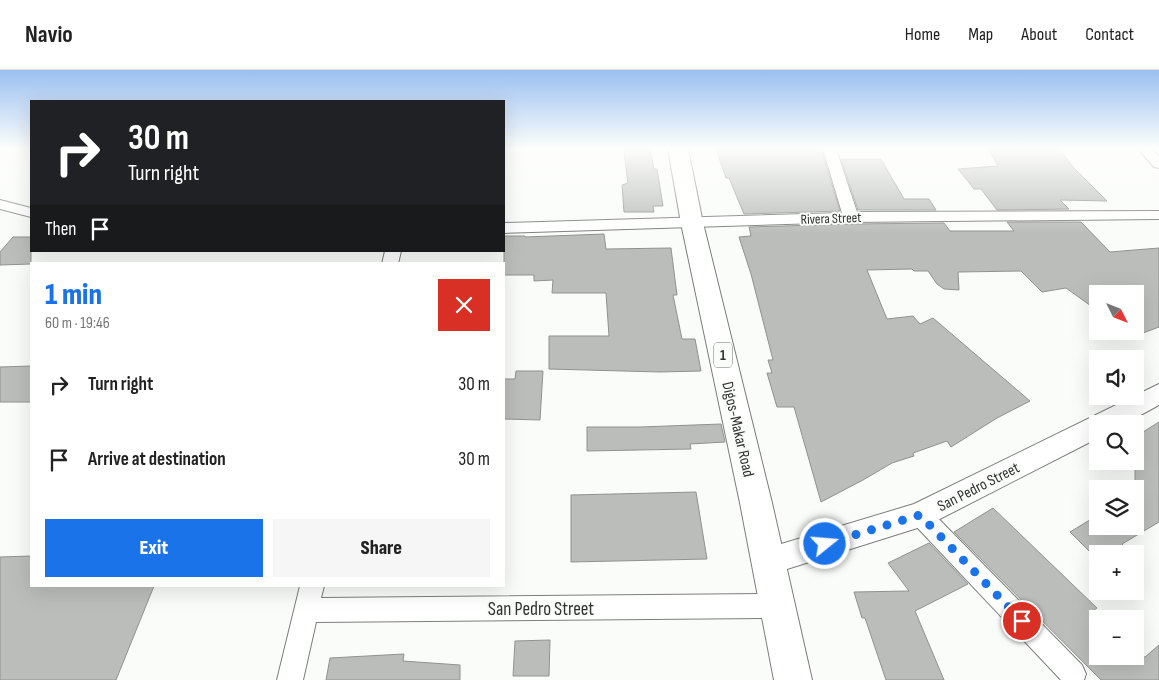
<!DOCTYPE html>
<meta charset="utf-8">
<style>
:root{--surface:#fff;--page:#f6f6f6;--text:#222;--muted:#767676;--line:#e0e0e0;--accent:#1a73e8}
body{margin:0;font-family:"Sofia Sans Condensed",sans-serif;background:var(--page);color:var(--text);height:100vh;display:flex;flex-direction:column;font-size:19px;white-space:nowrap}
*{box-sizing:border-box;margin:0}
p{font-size:16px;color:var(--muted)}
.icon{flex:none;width:28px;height:28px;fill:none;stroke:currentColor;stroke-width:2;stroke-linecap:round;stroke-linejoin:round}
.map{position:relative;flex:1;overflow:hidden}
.sheet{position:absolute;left:30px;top:192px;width:475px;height:325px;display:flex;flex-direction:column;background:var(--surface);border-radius:0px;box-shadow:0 5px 20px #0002}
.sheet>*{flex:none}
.guide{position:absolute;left:30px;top:30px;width:475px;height:152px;border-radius:0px;box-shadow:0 5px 20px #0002;background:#202124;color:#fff;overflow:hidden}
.needle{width:32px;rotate:132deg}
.tools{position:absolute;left:1089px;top:215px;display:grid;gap:10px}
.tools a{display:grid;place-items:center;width:55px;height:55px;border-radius:0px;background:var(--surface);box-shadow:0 5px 20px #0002;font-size:25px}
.pin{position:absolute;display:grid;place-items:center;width:42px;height:42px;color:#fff;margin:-21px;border:2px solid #fff;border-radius:50%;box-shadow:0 1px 5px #0007}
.me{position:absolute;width:55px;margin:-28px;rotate:73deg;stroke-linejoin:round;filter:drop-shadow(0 0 4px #0008)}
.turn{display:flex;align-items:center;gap:18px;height:105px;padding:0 15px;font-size:22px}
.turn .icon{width:65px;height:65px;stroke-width:2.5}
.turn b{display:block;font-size:35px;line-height:42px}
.then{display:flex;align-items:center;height:48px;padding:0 15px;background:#0003;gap:10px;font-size:19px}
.round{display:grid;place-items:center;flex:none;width:52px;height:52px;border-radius:0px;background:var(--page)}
.headline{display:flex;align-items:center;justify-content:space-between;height:85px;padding:0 15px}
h1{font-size:30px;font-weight:800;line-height:38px;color:var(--accent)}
.cta{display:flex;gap:10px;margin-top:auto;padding:10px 15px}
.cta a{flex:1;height:58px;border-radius:0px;background:var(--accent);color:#fff;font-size:20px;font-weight:800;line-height:58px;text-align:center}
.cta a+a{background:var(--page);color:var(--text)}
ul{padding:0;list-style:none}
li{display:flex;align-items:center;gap:15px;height:75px;padding:0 15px}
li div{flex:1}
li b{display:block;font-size:19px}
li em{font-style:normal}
header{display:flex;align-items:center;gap:30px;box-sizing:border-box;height:70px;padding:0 25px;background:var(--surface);border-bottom:1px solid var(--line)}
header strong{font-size:24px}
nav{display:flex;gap:28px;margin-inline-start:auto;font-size:18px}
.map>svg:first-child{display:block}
.building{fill:#bbbdba;stroke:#919290}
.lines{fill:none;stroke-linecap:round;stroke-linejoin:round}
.minor-casing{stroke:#7c7e7b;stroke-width:2}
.tertiary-casing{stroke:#7c7e7b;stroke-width:2}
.primary-casing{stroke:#7c7e7b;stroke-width:2}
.minor{fill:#fff;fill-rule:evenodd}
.tertiary{fill:#fff;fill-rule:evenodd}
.primary{fill:#fff;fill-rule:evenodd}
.route{stroke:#1a73e8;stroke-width:9;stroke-dasharray:0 16.2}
.labels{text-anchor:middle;stroke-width:4;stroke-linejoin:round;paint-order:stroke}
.far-street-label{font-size:14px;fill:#313231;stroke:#fafcf9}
.shield{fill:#fafcf9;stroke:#6d6f6d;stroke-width:1}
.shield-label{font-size:15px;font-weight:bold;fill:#313231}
.street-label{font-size:16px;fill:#313231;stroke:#fafcf9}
.near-street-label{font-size:19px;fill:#313231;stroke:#fafcf9}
</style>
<header>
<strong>Navio</strong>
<nav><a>Home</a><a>Map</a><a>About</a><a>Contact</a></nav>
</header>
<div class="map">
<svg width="1159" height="610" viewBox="0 0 1159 610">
<rect width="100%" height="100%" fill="#fafcf9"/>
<!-- building -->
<path class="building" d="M716 79H817L818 82H822L840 141 744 144 729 108H726Z
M988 79H1059L1074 98 1107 131 1060 130 1069 139 997 140 981 119H974L958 99 998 96Z
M650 80 654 99H657L663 136H653L654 142H624L622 115 628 113 624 81Z
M841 89H881L904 129H929L936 140H858Z
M1007 152H1081L1110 182 1159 178V257L1135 266V224H1098V241L1066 218 1042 222 1021 201 958 202 959 220 944 219 937 214 928 201H914L912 199 867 200 887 249 913 246 920 254 933 248 1030 331 997 348 951 377 947 371 913 383 914 386 892 393 863 410 821 432 794 337H777L767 303H772L768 290H773L751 204 739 167 751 166 749 157 851 154 944 153 950 161H1014Z
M604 164 606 179 671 178 677 225H673L682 269H695L701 301 660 302 549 299V266H609L606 223H552L553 210 534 211V205H504V166H525V167Z
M13 167H31V194L0 195V182Z
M31 296V332H0V297Z
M516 301H543L540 350 504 349V309H515Z
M1159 352V452L1122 474 1132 484H1092L1070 462 1093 448 1098 452V456H1135V367Z
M721 354 725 372 690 374 691 379 587 381V357H640Z
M696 422 707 489 571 492V425Z
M993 438 1097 538 1094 540 1098 543V586L1145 587 1159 575V610H1101L954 462Z
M929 473 968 514 915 541 944 610H886L865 548H862L854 522 909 521 888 493Z
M31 486V516H154L116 610H0V487Z
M550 570 549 606H513L515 571Z
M404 584 403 591 460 595V610H326L330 588Z"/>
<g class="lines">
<defs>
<path id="minor" d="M823 79H836L857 142 1159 141V149L851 152 504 163V153L842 143Z
M1138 79H1151L1159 86V98L1154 97Z
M0 130 31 138V147L0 139Z
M385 181H401L398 194H382Z
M920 435 928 438 1082 595 1086 604 1084 610H1061L912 452 909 445 912 438Z
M300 516H324L321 528 777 524 786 527 789 536 786 545 777 548 316 552 303 610H277Z"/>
<path id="tertiary" d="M1159 314V335L1124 354H1098V368L930 454 768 505 758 501 753 491 758 481 914 434Z"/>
<path id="primary" d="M668 79H688L703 153 772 433 812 610H774L740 433 681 153Z"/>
</defs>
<!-- minor casing -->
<use href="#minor" class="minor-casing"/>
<!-- tertiary casing -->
<use href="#tertiary" class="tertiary-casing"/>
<!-- primary casing -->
<use href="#primary" class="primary-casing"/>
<!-- minor -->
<use href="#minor" class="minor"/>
<!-- tertiary -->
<use href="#tertiary" class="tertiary"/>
<!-- primary -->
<use href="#primary" class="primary"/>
</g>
<!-- sky -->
<linearGradient id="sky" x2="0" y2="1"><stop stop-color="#9ac0f0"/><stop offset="0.48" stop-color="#fdfefc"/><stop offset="1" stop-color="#fdfefc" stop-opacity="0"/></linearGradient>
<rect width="1159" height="164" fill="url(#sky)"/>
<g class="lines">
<!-- route -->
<path class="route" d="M825 474 920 445 1022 551"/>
</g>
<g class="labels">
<!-- far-street labels -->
<g class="far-street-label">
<text transform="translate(831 148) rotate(-2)" y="5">Rivera Street</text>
</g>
<!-- shield labels -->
<rect class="shield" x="714" y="272.5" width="18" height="25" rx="4"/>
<g class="shield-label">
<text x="723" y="290">1</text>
</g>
<!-- street labels -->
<g class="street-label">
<text transform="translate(739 359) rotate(77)" y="6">Digos-Makar Road</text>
<text transform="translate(978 416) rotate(-27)" y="6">San Pedro Street</text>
</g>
<!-- near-street labels -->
<g class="near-street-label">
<text x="541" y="545">San Pedro Street</text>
</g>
</g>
</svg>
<div class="tools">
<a><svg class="needle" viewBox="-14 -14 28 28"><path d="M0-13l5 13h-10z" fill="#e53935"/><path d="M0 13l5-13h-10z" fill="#767676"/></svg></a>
<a><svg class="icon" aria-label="sound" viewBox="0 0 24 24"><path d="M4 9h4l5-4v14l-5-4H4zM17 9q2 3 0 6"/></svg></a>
<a><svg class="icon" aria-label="search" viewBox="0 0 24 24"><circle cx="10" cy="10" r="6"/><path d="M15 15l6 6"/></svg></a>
<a><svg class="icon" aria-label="layers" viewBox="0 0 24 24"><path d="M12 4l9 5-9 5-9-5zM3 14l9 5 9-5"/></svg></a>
<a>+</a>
<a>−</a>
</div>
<div class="pin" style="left:1022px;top:551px;background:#d93025"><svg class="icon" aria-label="arrive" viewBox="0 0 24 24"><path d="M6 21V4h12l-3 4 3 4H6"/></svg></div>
<svg class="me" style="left:825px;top:474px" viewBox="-20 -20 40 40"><circle r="17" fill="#1a73e8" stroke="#fff" stroke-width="3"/><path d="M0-11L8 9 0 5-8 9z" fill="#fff"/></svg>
<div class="guide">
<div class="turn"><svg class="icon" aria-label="right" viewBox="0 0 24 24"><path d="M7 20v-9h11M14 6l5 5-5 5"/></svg><div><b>30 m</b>Turn right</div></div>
<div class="then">Then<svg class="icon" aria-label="arrive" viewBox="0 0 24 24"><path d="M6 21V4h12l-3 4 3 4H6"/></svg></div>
</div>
<section class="sheet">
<div class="headline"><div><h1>1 min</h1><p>60 m · 19:46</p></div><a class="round" style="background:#d93025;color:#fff"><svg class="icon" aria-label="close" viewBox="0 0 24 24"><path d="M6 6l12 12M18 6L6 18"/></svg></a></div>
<ul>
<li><svg class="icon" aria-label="right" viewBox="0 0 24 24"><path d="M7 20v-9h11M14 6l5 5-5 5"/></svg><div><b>Turn right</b></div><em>30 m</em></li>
<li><svg class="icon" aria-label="arrive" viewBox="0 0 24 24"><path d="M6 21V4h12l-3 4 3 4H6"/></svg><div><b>Arrive at destination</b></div><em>30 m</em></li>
</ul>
<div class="cta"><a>Exit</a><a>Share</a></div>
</section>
</div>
